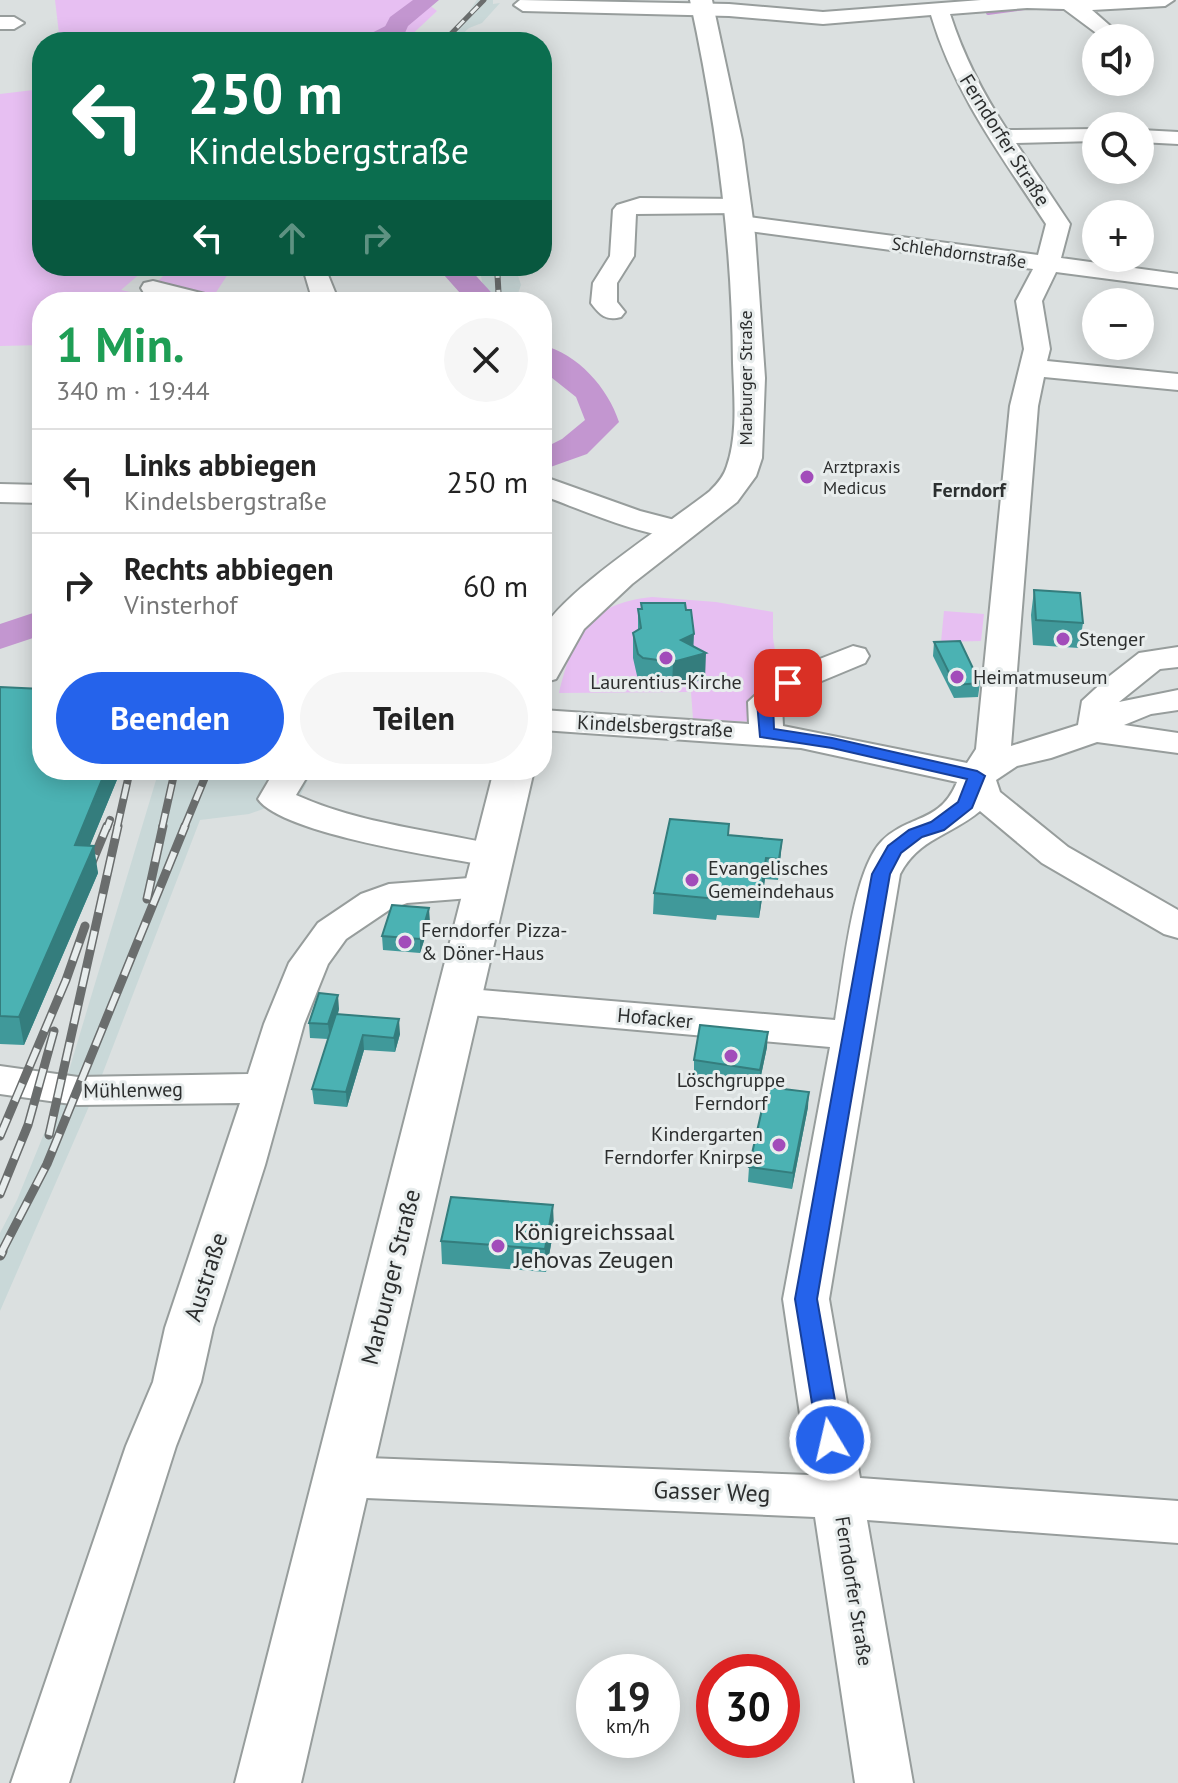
<!DOCTYPE html>
<html lang="de">
<meta charset="utf-8">
<style>
:root{--surface:#fff;--page:#f6f6f6;--text:#222;--muted:#767676;--line:#e0e0e0;--accent:#2563eb}
body{margin:0;font-family:"PT Sans",sans-serif;background:var(--page);color:var(--text);height:100vh;display:flex;flex-direction:column;font-size:30px;white-space:nowrap}
*{box-sizing:border-box;margin:0}
p{font-size:26px;color:var(--muted)}
.icon{flex:none;width:44px;height:44px;fill:none;stroke:currentColor;stroke-width:2;stroke-linecap:round;stroke-linejoin:round}
.map{position:relative;flex:1;overflow:hidden}
.side{position:absolute;left:32px;top:292px;width:520px;height:488px;display:flex;flex-direction:column;background:var(--surface);border-radius:32px;box-shadow:0 4px 20px #0003}
.side>*{flex:none}
.guide{position:absolute;left:32px;top:32px;width:520px;height:244px;border-radius:32px;box-shadow:0 4px 20px #0003;background:#0b6e4f;color:#fff;overflow:hidden}
.tools{position:absolute;left:1082px;top:24px;display:grid;gap:16px}
.tools a{display:grid;place-items:center;width:72px;height:72px;border-radius:50%;background:var(--surface);box-shadow:0 4px 20px #0003;font-size:40px}
.speed{position:absolute;left:576px;top:1654px;display:flex;gap:16px;font-size:40px;font-weight:700;text-align:center}
.speed>*{display:grid;place-content:center;width:104px;height:104px;border-radius:50%;background:var(--surface);box-shadow:0 4px 20px #0003;line-height:1}
.speed small{font-size:20px;font-weight:400}
.speed .limit{border:12px solid #d22;background:#fff;color:#111}
.pin{position:absolute;display:grid;place-items:center;width:68px;height:68px;color:#fff;margin:-34px;border-radius:16px;box-shadow:0 4px 12px #0006}
.me{position:absolute;width:88px;margin:-44px;rotate:351deg;stroke-linejoin:round;filter:drop-shadow(0 0 6px #0008)}
.turn{display:flex;align-items:center;gap:28px;height:168px;padding:0 24px;font-size:36px}
.turn .icon{width:104px;height:104px;stroke-width:2.5}
.turn b{display:block;font-size:56px;line-height:68px}
.lanes{display:flex;align-items:center;height:76px;padding:0 24px;background:#0003;justify-content:center;gap:40px;direction:ltr}
.lanes .off{opacity:.35}
.round{display:grid;place-items:center;flex:none;width:84px;height:84px;border-radius:42px;background:var(--page)}
.summary{display:flex;align-items:center;justify-content:space-between;height:136px;padding:0 24px}
h1{font-size:48px;font-weight:700;line-height:60px;color:#1e9e55}
.cta{display:flex;gap:16px;margin-top:auto;padding:16px 24px}
.cta a{flex:1;height:92px;border-radius:48px;background:var(--accent);color:#fff;font-size:32px;font-weight:700;line-height:92px;text-align:center}
.cta a+a{background:var(--page);color:var(--text)}
ul{padding:0;list-style:none}
li{display:flex;align-items:center;gap:24px;height:104px;padding:0 24px;border-top:2px solid var(--line)}
li div{flex:1}
li b{display:block;font-size:30px}
li em{font-style:normal}
.map>svg:first-child{display:block}
.built{fill:#c9d8d8}
.green{fill:#e7bff2}
.lines{fill:none;stroke-linecap:round;stroke-linejoin:round}
.stream{stroke:#c396d0;stroke-width:4}
.river{fill:#c396d0;fill-rule:evenodd}
.minor-casing{stroke:#979d9c;stroke-width:4}
.major-casing{stroke:#979d9c;stroke-width:4}
.minor{fill:#fff;fill-rule:evenodd}
.major{fill:#fff;fill-rule:evenodd}
.rail-far4-casing{stroke:#6a6d6d;stroke-width:5}
.rail-far3-casing{stroke:#6a6d6d;stroke-width:6}
.rail-far2-casing{stroke:#6a6d6d;stroke-width:8}
.rail-far1-casing{stroke:#6a6d6d;stroke-width:9}
.rail-casing{stroke:#6a6d6d;stroke-width:11}
.rail-far4{stroke:#e8eded;stroke-width:3;stroke-dasharray:10;stroke-linecap:butt}
.rail-far3{stroke:#e8eded;stroke-width:4;stroke-dasharray:12;stroke-linecap:butt}
.rail-far2{stroke:#e8eded;stroke-width:5;stroke-dasharray:15;stroke-linecap:butt}
.rail-far1{stroke:#e8eded;stroke-width:6;stroke-dasharray:19;stroke-linecap:butt}
.rail{stroke:#e8eded;stroke-width:8;stroke-dasharray:24;stroke-linecap:butt}
.wall{fill:#40999a}
.shaded-wall{fill:#347d7d}
.building{fill:#4bb2b3;stroke:#347d7d;stroke-width:2}
.route{fill:#2563eb;stroke:#184099;stroke-width:2}
.poi-dot{fill:#a24cba;stroke:#e8eded;stroke-width:3}
.labels{text-anchor:middle;stroke-width:6;stroke-linejoin:round;paint-order:stroke}
.far-street-label{font-size:18px;fill:#2c2e2e;stroke:#e8eded}
.far-poi-label{font-size:18px;fill:#2c2e2e;stroke:#e8eded;text-anchor:start}
.street-label{font-size:20px;fill:#2c2e2e;stroke:#e8eded}
.far-quarter-label{font-size:20px;font-weight:bold;fill:#2c3030;stroke:#e8eded}
.poi-label{font-size:20px;fill:#2c2e2e;stroke:#e8eded;text-anchor:start}
.near-poi-label{font-size:24px;fill:#2c2e2e;stroke:#e8eded;text-anchor:start}
.near-street-label{font-size:24px;fill:#2c2e2e;stroke:#e8eded}
</style>
<div class="map">
<svg width="1178" height="1783" viewBox="0 0 1178 1783">
<rect width="100%" height="100%" fill="#dbe0e0"/>
<!-- built -->
<path class="built" d="M477 0H493V4L500 3 482 23 469 28 454 42H439L465 17Z
M479 266H515L521 285 515 302H486Z
M159 770H313L300 796 249 814 200 820 97 1088 0 1311V1233L17 1200 67 1077Z"/>
<!-- green -->
<path class="green" d="M55 0H423L437 11 404 42H60Z
M42 89V266H149L121 290 135 293 127 302H42V345L0 346V94Z
M173 266 232 268 211 300 159 287 157 282Z
M652 597 716 602 773 612V638L780 681 756 722 693 719 691 692 559 693C574 634 587 604 652 597Z
M944 611 984 614 981 641 941 642Z"/>
<g class="lines">
<!-- stream -->
<path class="stream" d="M988 13 1032 7 1061 9
M358 42 398 22"/>
<!-- river -->
<path class="river" d="M413 0H439L408 26 401 42H377L390 17Z
M436 266H467L500 302H468Z
M542 345C578 354 608 388 619 422L587 454 542 470V449L562 439 585 420 576 397 542 370Z
M42 610V635L0 649V624Z"/>
<defs>
<path id="minor" d="M520 0 729 4 823 12 981 0H1174L1165 6 1092 10 1124 38H1103L1064 9 1027 8 950 14C964 57 982 92 1007 130L1096 129V141L1016 143 1070 224 1061 258 1178 274V288L1056 272 1042 301 1050 349 1047 361 1178 374V390L1044 377 1038 406 1011 746 1078 725 1082 701 1107 678 1139 653 1178 647V667L1160 669 1119 702 1178 690V710L1151 714 1124 725 1178 733V753L1097 742 1051 758 1017 766 996 780 1000 792 1068 847 1178 910V938L1164 934 1042 863 980 811C950 836 919 838 900 874L829 1299 860 1478 1178 1501V1543L867 1520 913 1783H855L815 1517 342 1497 324 1491 317 1477 324 1463 342 1457 809 1475 783 1299 830 1047 458 1014 444 1010 438 1001 444 992 458 988 835 1020C843 977 852 871 882 841 909 814 940 824 957 782L801 748 542 730V710L749 724 748 702 776 676 853 646 865 649 869 656 865 663 800 690 782 705 783 726 967 763 976 749 1010 406 1024 349 1016 301 1033 269 741 230 733 228 729 223 733 218 741 216 1038 255 1046 224C1001 155 955 95 931 15L823 24 729 16 523 11 514 5Z
M0 17H14L24 23 14 29H0Z
M1140 130 1178 132V144L1140 142Z
M640 198 739 199 747 201 751 206 747 211 739 213 636 214 634 256 617 283V302L625 312 621 317C606 321 600 315 591 303L593 283 610 256 613 210 617 205Z
M317 268 326 270 339 302H313L305 275 308 270Z
M153 281 217 297 221 302H178L144 293 141 288 144 283Z
M542 476 640 511 690 524 694 530 690 536C658 544 575 507 542 495Z
M0 484 42 485V503L0 502Z
M275 770H311L296 795C363 825 434 830 504 847L510 855 504 863 491 866C445 858 282 834 258 799Z
M483 877 496 880 502 888 496 896 407 903 389 910 346 939 328 964 304 1024 265 1165 213 1328 201 1382 176 1446 69 1783H11L126 1446 153 1382 165 1328 240 1103 78 1105 0 1094V1066L78 1077 248 1074 264 1024 289 963 318 923 361 894 389 884Z"/>
<path id="major" d="M690 0H712L742 140 755 235 765 378 762 458 756 476 737 502 632 584 584 629 556 679 542 683C542 669 538 646 542 633 556 595 674 520 710 491 718 483 724 476 727 466 738 434 734 396 733 363 732 240 716 120 690 0Z
M494 770H534L301 1783H235Z"/>
</defs>
<!-- minor casing -->
<use href="#minor" class="minor-casing"/>
<!-- major casing -->
<use href="#major" class="major-casing"/>
<!-- minor -->
<use href="#minor" class="minor"/>
<!-- major -->
<use href="#major" class="major"/>
<defs>
<path id="rail-far4" d="M443 42 484 0"/>
<path id="rail-far3" d="M497 266 499 302"/>
<path id="rail-far2" d="M107 828 110 820
M117 828 130 770
M162 828 175 770
M184 828 208 770"/>
<path id="rail-far1" d="M88 872 107 826
M147 899 163 826
M49 1135 118 826
M0 1136 66 980 85 926
M0 1194 28 1125 54 1031
M1 1253 47 1164 185 826"/>
<path id="rail" d="M0 1255 2 1251"/>
</defs>
<!-- rail-far4 casing -->
<use href="#rail-far4" class="rail-far4-casing"/>
<!-- rail-far3 casing -->
<use href="#rail-far3" class="rail-far3-casing"/>
<!-- rail-far2 casing -->
<use href="#rail-far2" class="rail-far2-casing"/>
<!-- rail-far1 casing -->
<use href="#rail-far1" class="rail-far1-casing"/>
<!-- rail casing -->
<use href="#rail" class="rail-casing"/>
<!-- rail-far4 -->
<use href="#rail-far4" class="rail-far4"/>
<!-- rail-far3 -->
<use href="#rail-far3" class="rail-far3"/>
<!-- rail-far2 -->
<use href="#rail-far2" class="rail-far2"/>
<!-- rail-far1 -->
<use href="#rail-far1" class="rail-far1"/>
<!-- rail -->
<use href="#rail" class="rail"/>
</g>
<!-- wall -->
<path class="wall" d="M1034 590 1083 623 1079 648 1033 645 1031 615Z
M638 609 694 646 705 679 672 688 642 684 638 680 633 658V633L638 630Z
M934 642 980 683 978 697 954 698 933 656Z
M0 687 42 770H121L90 845 98 873 24 1045 0 1044Z
M729 835 782 840 778 880 765 879 759 918 717 915 716 920 653 914 654 893Z
M430 922 420 953 383 950 382 936Z
M339 1009 338 1014 400 1034 395 1052 364 1050 347 1107 314 1104 312 1089 328 1039 310 1038 309 1023Z
M767 1047 759 1085 694 1075V1060Z
M808 1107 792 1189 748 1182 749 1167Z
M554 1228 546 1272 442 1264 441 1241Z"/>
<!-- shaded-wall -->
<path class="shaded-wall" d="M694 634 693 656 706 653 705 679 672 688 673 662 681 640Z
M106 770H121L79 872 75 845Z
M782 840 780 861 778 880 779 859Z
M94 846 98 873 24 1045 19 1017Z
M766 858 765 879 759 918 760 897Z
M429 908 430 922 420 953V939Z
M338 995 339 1009 330 1039 328 1024Z
M399 1019 400 1034 395 1052 394 1038Z
M768 1032 767 1047 759 1085 760 1070Z
M363 1035 364 1050 347 1107 346 1092Z
M809 1092 808 1107 792 1189 793 1173Z
M553 1205 554 1228 546 1272 545 1249Z"/>
<!-- building -->
<path class="building" d="M1034 590 1080 593 1083 623 1036 620Z
M641 603H685L686 610H691L694 634 681 640 706 653 673 662 643 658 638 654 633 633 641 628 638 609H642Z
M960 641 980 683 955 685 934 642Z
M0 687 42 689V770H106L75 845 94 846 19 1017 0 1016Z
M670 819 729 824 728 835 782 840 779 859 766 858 760 897 718 893 717 899 654 893Z
M392 905 429 908 420 939 382 936Z
M319 993 338 995 328 1024 309 1023Z
M336 1014 399 1019 394 1038 363 1035 346 1092 312 1089Z
M700 1025 768 1032 760 1070 694 1060Z
M767 1087 809 1092 793 1173 749 1167Z
M451 1197 553 1205 545 1249 441 1241Z"/>
<!-- route -->
<path class="route" d="M788 678 796 683 773 703 774 729 832 738 977 771 985 776 972 808 944 830 922 837 901 853 890 874 817 1299 842 1440 838 1447 830 1450 821 1447 818 1440 795 1299 872 874 888 846 909 830 931 822 958 802 967 779 832 748 760 737 757 702Z"/>
<!-- markers -->
<g class="poi-dot">
<circle cx="807" cy="477" r="8"/>
<circle cx="1063" cy="639" r="8"/>
<circle cx="666" cy="658" r="8"/>
<circle cx="957" cy="677" r="8"/>
<circle cx="692" cy="880" r="8"/>
<circle cx="405" cy="942" r="8"/>
<circle cx="731" cy="1056" r="8"/>
<circle cx="779" cy="1145" r="8"/>
<circle cx="498" cy="1246" r="8"/>
</g>
<g class="labels">
<!-- far-street labels -->
<g class="far-street-label">
<text transform="translate(959 253) rotate(8)" y="6">Schlehdornstraße</text>
<text transform="translate(746 378) rotate(-90)" y="6">Marburger Straße</text>
</g>
<!-- far-poi labels -->
<g class="far-poi-label">
<text x="823" y="473">Arztpraxis<tspan x="823" dy="21">Medicus</tspan></text>
</g>
<!-- street labels -->
<g class="street-label">
<text transform="translate(1005 140) rotate(58)" y="7">Ferndorfer Straße</text>
<text transform="translate(655 726) rotate(3)" y="7">Kindelsbergstraße</text>
<text transform="translate(655 1018) rotate(5)" y="7">Hofacker</text>
<text transform="translate(133 1090) rotate(-1)" y="7">Mühlenweg</text>
<text transform="translate(854 1591) rotate(81)" y="7">Ferndorfer Straße</text>
</g>
<!-- far-quarter labels -->
<g class="far-quarter-label">
<text x="969" y="497">Ferndorf</text>
</g>
<!-- poi labels -->
<g class="poi-label">
<text x="1079" y="646">Stenger</text>
<text x="973" y="684">Heimatmuseum</text>
<text x="666" y="689" text-anchor="middle">Laurentius-Kirche</text>
<text x="708" y="875">Evangelisches<tspan x="708" dy="23">Gemeindehaus</tspan></text>
<text x="421" y="937">Ferndorfer Pizza-<tspan x="421" dy="23">&amp; Döner-Haus</tspan></text>
<text x="731" y="1087" text-anchor="middle">Löschgruppe<tspan x="731" dy="23">Ferndorf</tspan></text>
<text x="763" y="1141" text-anchor="end">Kindergarten<tspan x="763" dy="23">Ferndorfer Knirpse</tspan></text>
</g>
<!-- near-poi labels -->
<g class="near-poi-label">
<text x="514" y="1240">Königreichssaal<tspan x="514" dy="28">Jehovas Zeugen</tspan></text>
</g>
<!-- near-street labels -->
<g class="near-street-label">
<text transform="translate(206 1277) rotate(-72)" y="8">Austraße</text>
<text transform="translate(391 1277) rotate(-76)" y="8">Marburger Straße</text>
<text transform="translate(712 1492) rotate(2)" y="8">Gasser Weg</text>
</g>
</g>
</svg>
<div class="tools">
<a><svg class="icon" aria-label="sound" viewBox="0 0 24 24"><path d="M4 9h4l5-4v14l-5-4H4zM17 9q2 3 0 6"/></svg></a>
<a><svg class="icon" aria-label="search" viewBox="0 0 24 24"><circle cx="10" cy="10" r="6"/><path d="M15 15l6 6"/></svg></a>
<a>+</a>
<a>−</a>
</div>
<div class="speed"><div>19<small>km/h</small></div><div class="limit">30</div></div>
<div class="pin" style="left:788px;top:683px;background:#d93025"><svg class="icon" aria-label="arrive" viewBox="0 0 24 24"><path d="M6 21V4h12l-3 4 3 4H6"/></svg></div>
<svg class="me" style="left:830px;top:1440px" viewBox="-20 -20 40 40"><circle r="17" fill="#2563eb" stroke="#fff" stroke-width="3"/><path d="M0-11L8 9 0 5-8 9z" fill="#fff"/></svg>
<div class="guide">
<div class="turn"><svg class="icon" aria-label="left" viewBox="0 0 24 24"><path d="M17 20v-9H6M10 6l-5 5 5 5"/></svg><div><b>250 m</b>Kindelsbergstraße</div></div>
<div class="lanes"><svg class="icon" aria-label="left" viewBox="0 0 24 24"><path d="M17 20v-9H6M10 6l-5 5 5 5"/></svg><svg class="icon off" aria-label="ahead" viewBox="0 0 24 24"><path d="M12 20V5M6 11l6-6 6 6"/></svg><svg class="icon off" aria-label="right" viewBox="0 0 24 24"><path d="M7 20v-9h11M14 6l5 5-5 5"/></svg></div>
</div>
<section class="side">
<div class="summary"><div><h1>1 Min.</h1><p>340 m · 19:44</p></div><a class="round"><svg class="icon" aria-label="close" viewBox="0 0 24 24"><path d="M6 6l12 12M18 6L6 18"/></svg></a></div>
<ul>
<li><svg class="icon" aria-label="left" viewBox="0 0 24 24"><path d="M17 20v-9H6M10 6l-5 5 5 5"/></svg><div><b>Links abbiegen</b><p>Kindelsbergstraße</p></div><em>250 m</em></li>
<li><svg class="icon" aria-label="right" viewBox="0 0 24 24"><path d="M7 20v-9h11M14 6l5 5-5 5"/></svg><div><b>Rechts abbiegen</b><p>Vinsterhof</p></div><em>60 m</em></li>
</ul>
<div class="cta"><a>Beenden</a><a>Teilen</a></div>
</section>
</div>
